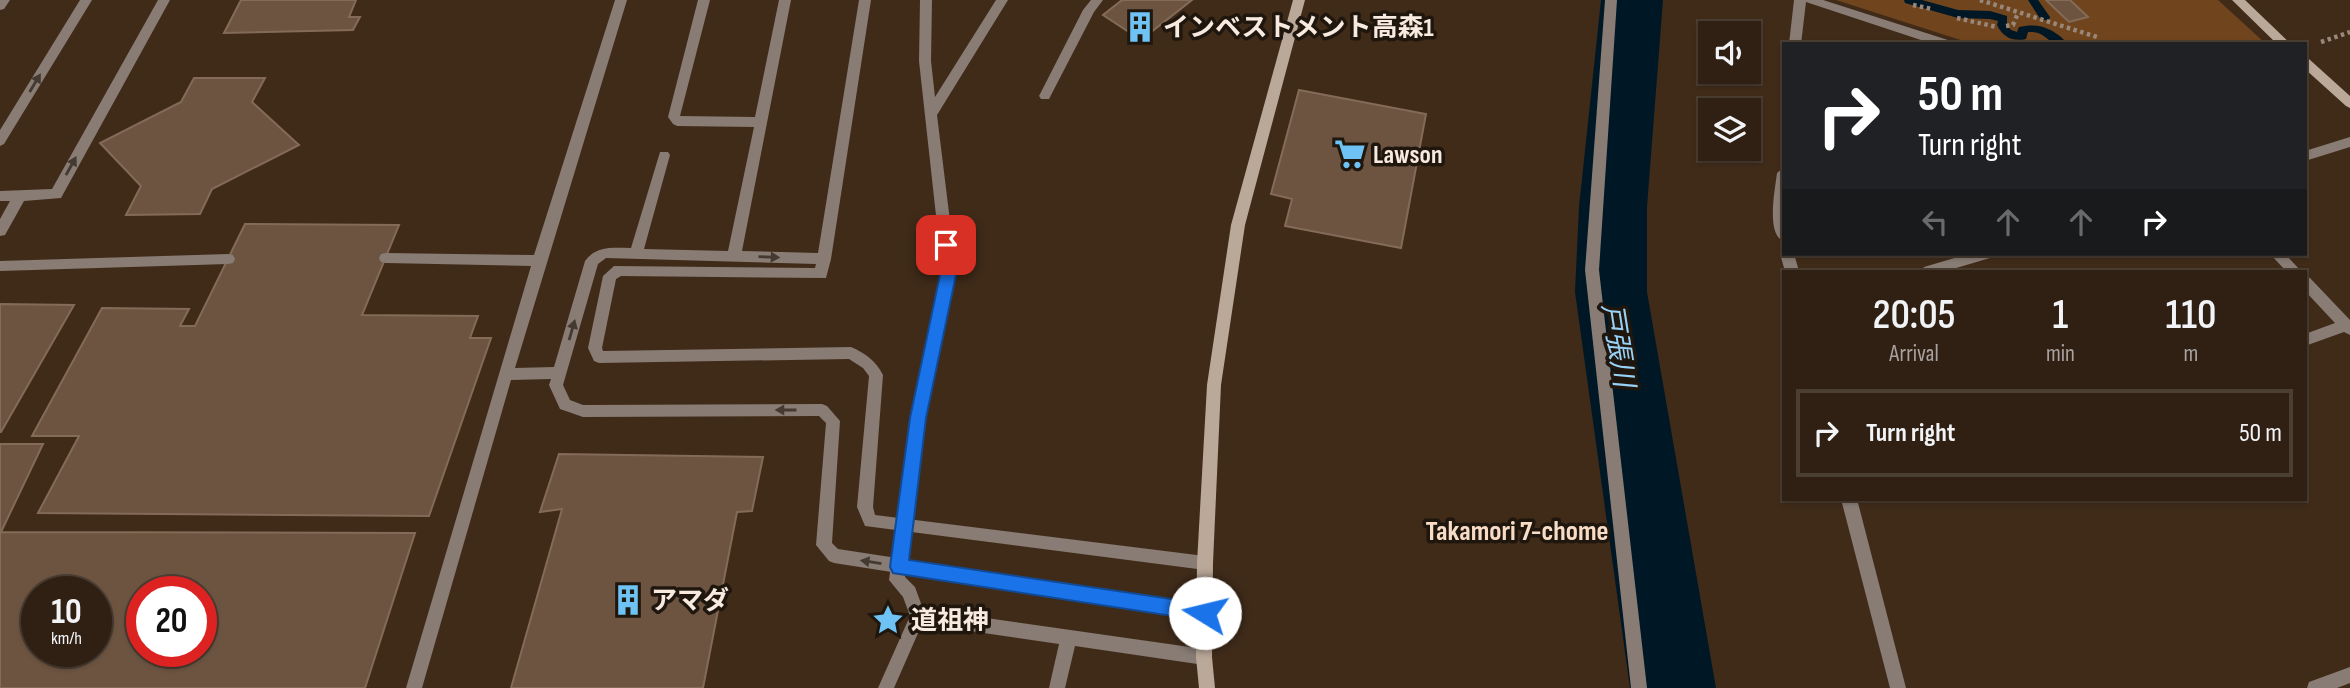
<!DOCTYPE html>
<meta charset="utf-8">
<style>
:root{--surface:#302013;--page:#3c2d21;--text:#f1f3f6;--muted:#a8a3a0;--line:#4b3e33}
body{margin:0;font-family:"Sofia Sans Condensed","Noto Sans JP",sans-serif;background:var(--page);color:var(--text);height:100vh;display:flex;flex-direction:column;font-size:26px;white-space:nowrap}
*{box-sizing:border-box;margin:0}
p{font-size:23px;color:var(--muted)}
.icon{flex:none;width:38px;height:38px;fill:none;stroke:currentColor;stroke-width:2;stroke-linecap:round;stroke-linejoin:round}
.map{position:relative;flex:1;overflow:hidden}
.drawer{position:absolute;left:1782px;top:270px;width:525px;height:231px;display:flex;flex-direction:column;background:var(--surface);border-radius:0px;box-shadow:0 2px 5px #0004,0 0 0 2px var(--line)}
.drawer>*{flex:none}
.banner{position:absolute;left:1782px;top:42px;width:525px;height:214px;border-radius:0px;box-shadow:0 2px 5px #0004,0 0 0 2px var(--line);background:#202124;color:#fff;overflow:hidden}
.fabs{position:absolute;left:1698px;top:21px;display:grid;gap:14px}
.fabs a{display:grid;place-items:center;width:63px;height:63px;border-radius:0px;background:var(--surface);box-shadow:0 2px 5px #0004,0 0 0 2px var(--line);font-size:35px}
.speed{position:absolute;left:21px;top:576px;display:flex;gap:14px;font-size:35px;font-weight:700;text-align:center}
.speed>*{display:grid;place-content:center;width:91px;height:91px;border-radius:50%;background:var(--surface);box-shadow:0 2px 5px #0004,0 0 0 2px var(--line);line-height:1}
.speed small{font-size:18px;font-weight:400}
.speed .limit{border:10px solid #d22;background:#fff;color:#111}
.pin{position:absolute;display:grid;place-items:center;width:60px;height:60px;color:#fff;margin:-30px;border-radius:14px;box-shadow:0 4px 10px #0006}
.me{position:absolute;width:77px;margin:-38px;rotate:279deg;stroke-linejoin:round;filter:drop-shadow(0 0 5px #0008)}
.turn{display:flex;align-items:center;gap:24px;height:147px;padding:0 21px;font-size:32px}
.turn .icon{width:91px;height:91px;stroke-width:2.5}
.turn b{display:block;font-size:49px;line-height:60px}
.lanes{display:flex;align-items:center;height:66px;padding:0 21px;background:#0003;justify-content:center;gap:35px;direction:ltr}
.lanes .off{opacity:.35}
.eta{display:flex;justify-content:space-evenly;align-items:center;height:119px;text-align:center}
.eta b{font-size:42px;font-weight:600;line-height:49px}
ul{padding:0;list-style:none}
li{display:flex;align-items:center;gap:21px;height:88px;margin:0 14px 10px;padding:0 7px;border:4px solid var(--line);border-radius:0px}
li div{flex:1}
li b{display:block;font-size:26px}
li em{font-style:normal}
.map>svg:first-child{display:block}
.green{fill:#70451e}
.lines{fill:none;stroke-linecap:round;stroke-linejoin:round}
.stream{fill:#001725;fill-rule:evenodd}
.river{fill:#001725;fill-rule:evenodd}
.building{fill:#6c5441;stroke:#846b58;stroke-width:2;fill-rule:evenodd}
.path{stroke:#998879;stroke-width:4.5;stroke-dasharray:3.5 3.5;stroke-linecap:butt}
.lane{fill:#887c74;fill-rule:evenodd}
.street{fill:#887c74;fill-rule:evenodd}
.secondary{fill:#baa899;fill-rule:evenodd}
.oneway{fill:#443a32}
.route{fill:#1a73e8;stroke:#114b97;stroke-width:2}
.labels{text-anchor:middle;stroke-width:7;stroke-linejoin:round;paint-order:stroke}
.poi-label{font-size:26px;font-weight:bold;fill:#f8eadf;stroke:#1f160e;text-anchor:start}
.water-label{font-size:28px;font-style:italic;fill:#97d2f7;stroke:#1f160e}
.neighbourhood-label{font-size:28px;font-weight:bold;fill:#f8dcc6;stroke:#1f160e}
</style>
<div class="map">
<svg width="2350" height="688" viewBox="0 0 2350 688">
<rect width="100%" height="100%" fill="#402b19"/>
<!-- green -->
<path class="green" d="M1836 0H2218L2266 44H1973Z"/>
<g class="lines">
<!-- stream -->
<path class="stream" d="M1904 0H1922L1958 10 1990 11 2007 16V25L2011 30 2017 32 2019 27C2039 22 2055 29 2068 44 2064 44 2060 45 2056 44 2044 39 2044 31 2028 32L2026 39C2012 42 2003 37 1997 25L1998 21 1990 19 1958 18 1905 3Z
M2028 0H2038L2050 17 2049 20H2041Z"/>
<!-- river -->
<path class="river" d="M1601 0H1663L1647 207V292L1716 688H1630L1575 292 1579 207Z"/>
</g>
<!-- building -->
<path class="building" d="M241 0H356L349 17H360L353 30 224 33Z
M1122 0H1192L1141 40 1103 15Z
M2046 0H2070L2088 17 2069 22Z
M194 78H265L252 102 299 145 212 189 200 214 126 215 141 186 100 143 181 102Z
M1299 90 1426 114 1401 248 1285 226 1292 199 1271 194Z
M245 224 399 225 362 315 478 316 470 338H491L429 516 38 513 79 436H32L102 308 189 309 180 326H195Z
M0 304 74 305 1 432H0Z
M0 444H43L1 532 415 533 365 688H0ZM37 592H96V651H37ZM142 592H201V651H142Z
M559 454 763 457 752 511 737 512 703 688H511L562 509 540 512Z"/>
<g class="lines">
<!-- path -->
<path class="path" d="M1980 0 2097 37
M1913 5 1932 9
M1957 18 1997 27
M2006 26 2013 25 2018 13
M2321 42 2350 32"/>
<!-- lane -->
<path class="lane" d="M0 0H10L4 9 0 10Z
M80 0H92L4 144 0 146V130Z
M158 0H170L61 198 24 201 5 235 0 236V219L10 201H0V191L52 189Z
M615 0H627L515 368 554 367 585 261C597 245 613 248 631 248L660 152H668L670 155 644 249 728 251 754 127 677 126 673 124 668 117 698 0H710L680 116 755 117 779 0H791L742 251 818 253 859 0H871L831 259 826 278 621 276 616 279 602 348 603 351 851 347C865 353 876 361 883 375L873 507 875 515 1205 556 1210 558 1213 563 1210 568 1205 570 865 526 857 507 869 376 863 368 849 359 599 363 594 361 588 348 603 276 614 266 815 268 816 264 606 258 598 264 563 385 570 400 583 405 822 404 827 406 840 421 832 543 838 549 1205 605 1211 608 1213 613 1211 618 1205 621 834 563 829 561 816 545 826 423 819 416 583 417 560 409 549 385 551 379 511 380 422 688H406L531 266 386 263 381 262 379 258 381 254 386 253 534 255Z
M1091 0H1103L1094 12 1049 99H1041L1039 96 1083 10Z
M228 254 233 255 235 259 233 263 228 264 0 271V261Z"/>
<!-- street -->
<path class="street" d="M920 0H932L931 61 935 97 996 0H1008L937 115 956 270 925 418 905 577 915 587 923 609 1204 649 1210 651 1212 657 1210 663 1204 665 1075 646 1065 688H1049L1059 644 922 624 894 688H878L910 616 903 597 889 580 911 418 942 270 919 61Z
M1605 0H1617L1599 270 1647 688H1631L1585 270Z
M1794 0H1823L1951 41 1953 44H1933L1806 2 1801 44H1789Z
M2350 137V147L2305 161V151Z
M1783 168V241C1766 233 1775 190 1777 173Z
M1782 250 1783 254H1794L1799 271H1785L1780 254Z
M1968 254H1992L1990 258 1946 271H1922L1924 267Z
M2270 254H2285L2301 271H2286Z
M2305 276 2310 278 2350 320V335L2344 332 2305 346V334L2335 323 2305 291Z
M1841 499H1857L1906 688H1890Z
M2350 667V683L2337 688H2307L2309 682Z"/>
<!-- secondary -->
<path class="secondary" d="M1293 0H1305L1245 225 1221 385 1213 563 1212 657 1215 688H1199L1196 657 1197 563 1207 385 1231 225Z
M2232 0H2245L2291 44H2277Z
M2305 58 2309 59 2350 96V108L2346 106 2305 69Z"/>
</g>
<!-- one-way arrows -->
<defs><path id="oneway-solid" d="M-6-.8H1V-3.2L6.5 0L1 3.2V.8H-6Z" transform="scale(1.75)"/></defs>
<g class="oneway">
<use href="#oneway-solid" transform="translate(35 83) rotate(-59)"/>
<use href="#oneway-solid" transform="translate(71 166) rotate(-61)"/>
<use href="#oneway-solid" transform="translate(769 257) rotate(2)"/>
<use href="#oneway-solid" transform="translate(572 330) rotate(-74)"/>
<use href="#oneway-solid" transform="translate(786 410) rotate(180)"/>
<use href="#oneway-solid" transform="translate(871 562) rotate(-171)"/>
</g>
<!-- route -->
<path class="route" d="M946 239 953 245 957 270 926 418 909 560 1205 604 1211 607 1214 613 1211 619 1205 621 893 573 890 567 910 418 941 270 938 245Z"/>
<!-- icons -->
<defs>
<symbol id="building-bare" viewBox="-9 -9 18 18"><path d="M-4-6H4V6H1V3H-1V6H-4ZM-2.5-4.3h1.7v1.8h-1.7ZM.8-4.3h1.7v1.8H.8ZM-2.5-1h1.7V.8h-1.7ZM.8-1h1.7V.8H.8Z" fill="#6ec2f4" stroke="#1f160e" stroke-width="2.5" paint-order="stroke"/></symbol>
<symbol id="supermarket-bare" viewBox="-9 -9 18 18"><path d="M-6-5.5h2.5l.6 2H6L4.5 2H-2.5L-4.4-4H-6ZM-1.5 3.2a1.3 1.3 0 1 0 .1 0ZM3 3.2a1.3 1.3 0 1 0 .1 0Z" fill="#6ec2f4" stroke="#1f160e" stroke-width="2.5" paint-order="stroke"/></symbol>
<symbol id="sight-bare" viewBox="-9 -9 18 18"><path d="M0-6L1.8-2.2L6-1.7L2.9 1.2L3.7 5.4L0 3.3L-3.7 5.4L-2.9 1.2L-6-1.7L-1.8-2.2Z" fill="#6ec2f4" stroke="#1f160e" stroke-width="2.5" paint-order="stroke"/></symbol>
</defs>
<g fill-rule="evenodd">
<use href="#building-bare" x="1118" y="5" width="44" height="44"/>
<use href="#supermarket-bare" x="1328" y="132" width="44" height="44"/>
<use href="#building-bare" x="606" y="578" width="44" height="44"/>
<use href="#sight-bare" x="866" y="598" width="44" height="44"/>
</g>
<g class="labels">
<!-- poi labels -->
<g class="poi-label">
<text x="1163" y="36">インベストメント高森1</text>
<text x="1373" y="163">Lawson</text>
<text x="651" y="609">アマダ</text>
<text x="911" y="629">道祖神</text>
</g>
<!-- water labels -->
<g class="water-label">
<text transform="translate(1619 345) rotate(81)" y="10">戸張川</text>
</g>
<!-- neighbourhood labels -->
<g class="neighbourhood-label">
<text x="1517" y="540">Takamori 7-chome</text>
</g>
</g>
</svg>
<div class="fabs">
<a><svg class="icon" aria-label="sound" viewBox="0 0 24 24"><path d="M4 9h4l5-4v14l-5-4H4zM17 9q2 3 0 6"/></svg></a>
<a><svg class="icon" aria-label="layers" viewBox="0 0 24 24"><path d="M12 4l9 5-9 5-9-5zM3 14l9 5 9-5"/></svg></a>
</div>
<div class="speed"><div>10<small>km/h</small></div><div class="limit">20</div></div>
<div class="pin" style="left:946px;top:245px;background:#d93025"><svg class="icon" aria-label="arrive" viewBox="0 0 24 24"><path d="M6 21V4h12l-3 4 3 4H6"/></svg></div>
<svg class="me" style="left:1205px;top:613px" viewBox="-20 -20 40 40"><circle r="19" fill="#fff"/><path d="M0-13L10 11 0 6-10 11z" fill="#1a73e8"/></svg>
<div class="banner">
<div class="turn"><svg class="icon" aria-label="right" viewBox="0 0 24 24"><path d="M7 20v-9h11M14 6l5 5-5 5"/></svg><div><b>50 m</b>Turn right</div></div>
<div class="lanes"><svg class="icon off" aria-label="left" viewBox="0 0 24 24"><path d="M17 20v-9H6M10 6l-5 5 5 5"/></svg><svg class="icon off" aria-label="ahead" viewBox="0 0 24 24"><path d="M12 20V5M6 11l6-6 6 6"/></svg><svg class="icon off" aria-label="ahead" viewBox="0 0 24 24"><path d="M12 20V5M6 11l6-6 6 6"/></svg><svg class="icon" aria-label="right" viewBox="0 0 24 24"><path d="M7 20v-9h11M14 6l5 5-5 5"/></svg></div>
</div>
<section class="drawer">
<div class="eta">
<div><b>20:05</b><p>Arrival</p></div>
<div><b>1</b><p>min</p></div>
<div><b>110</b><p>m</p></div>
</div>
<ul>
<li><svg class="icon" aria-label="right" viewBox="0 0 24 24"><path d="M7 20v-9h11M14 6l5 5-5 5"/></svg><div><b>Turn right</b></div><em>50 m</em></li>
</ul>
</section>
</div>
